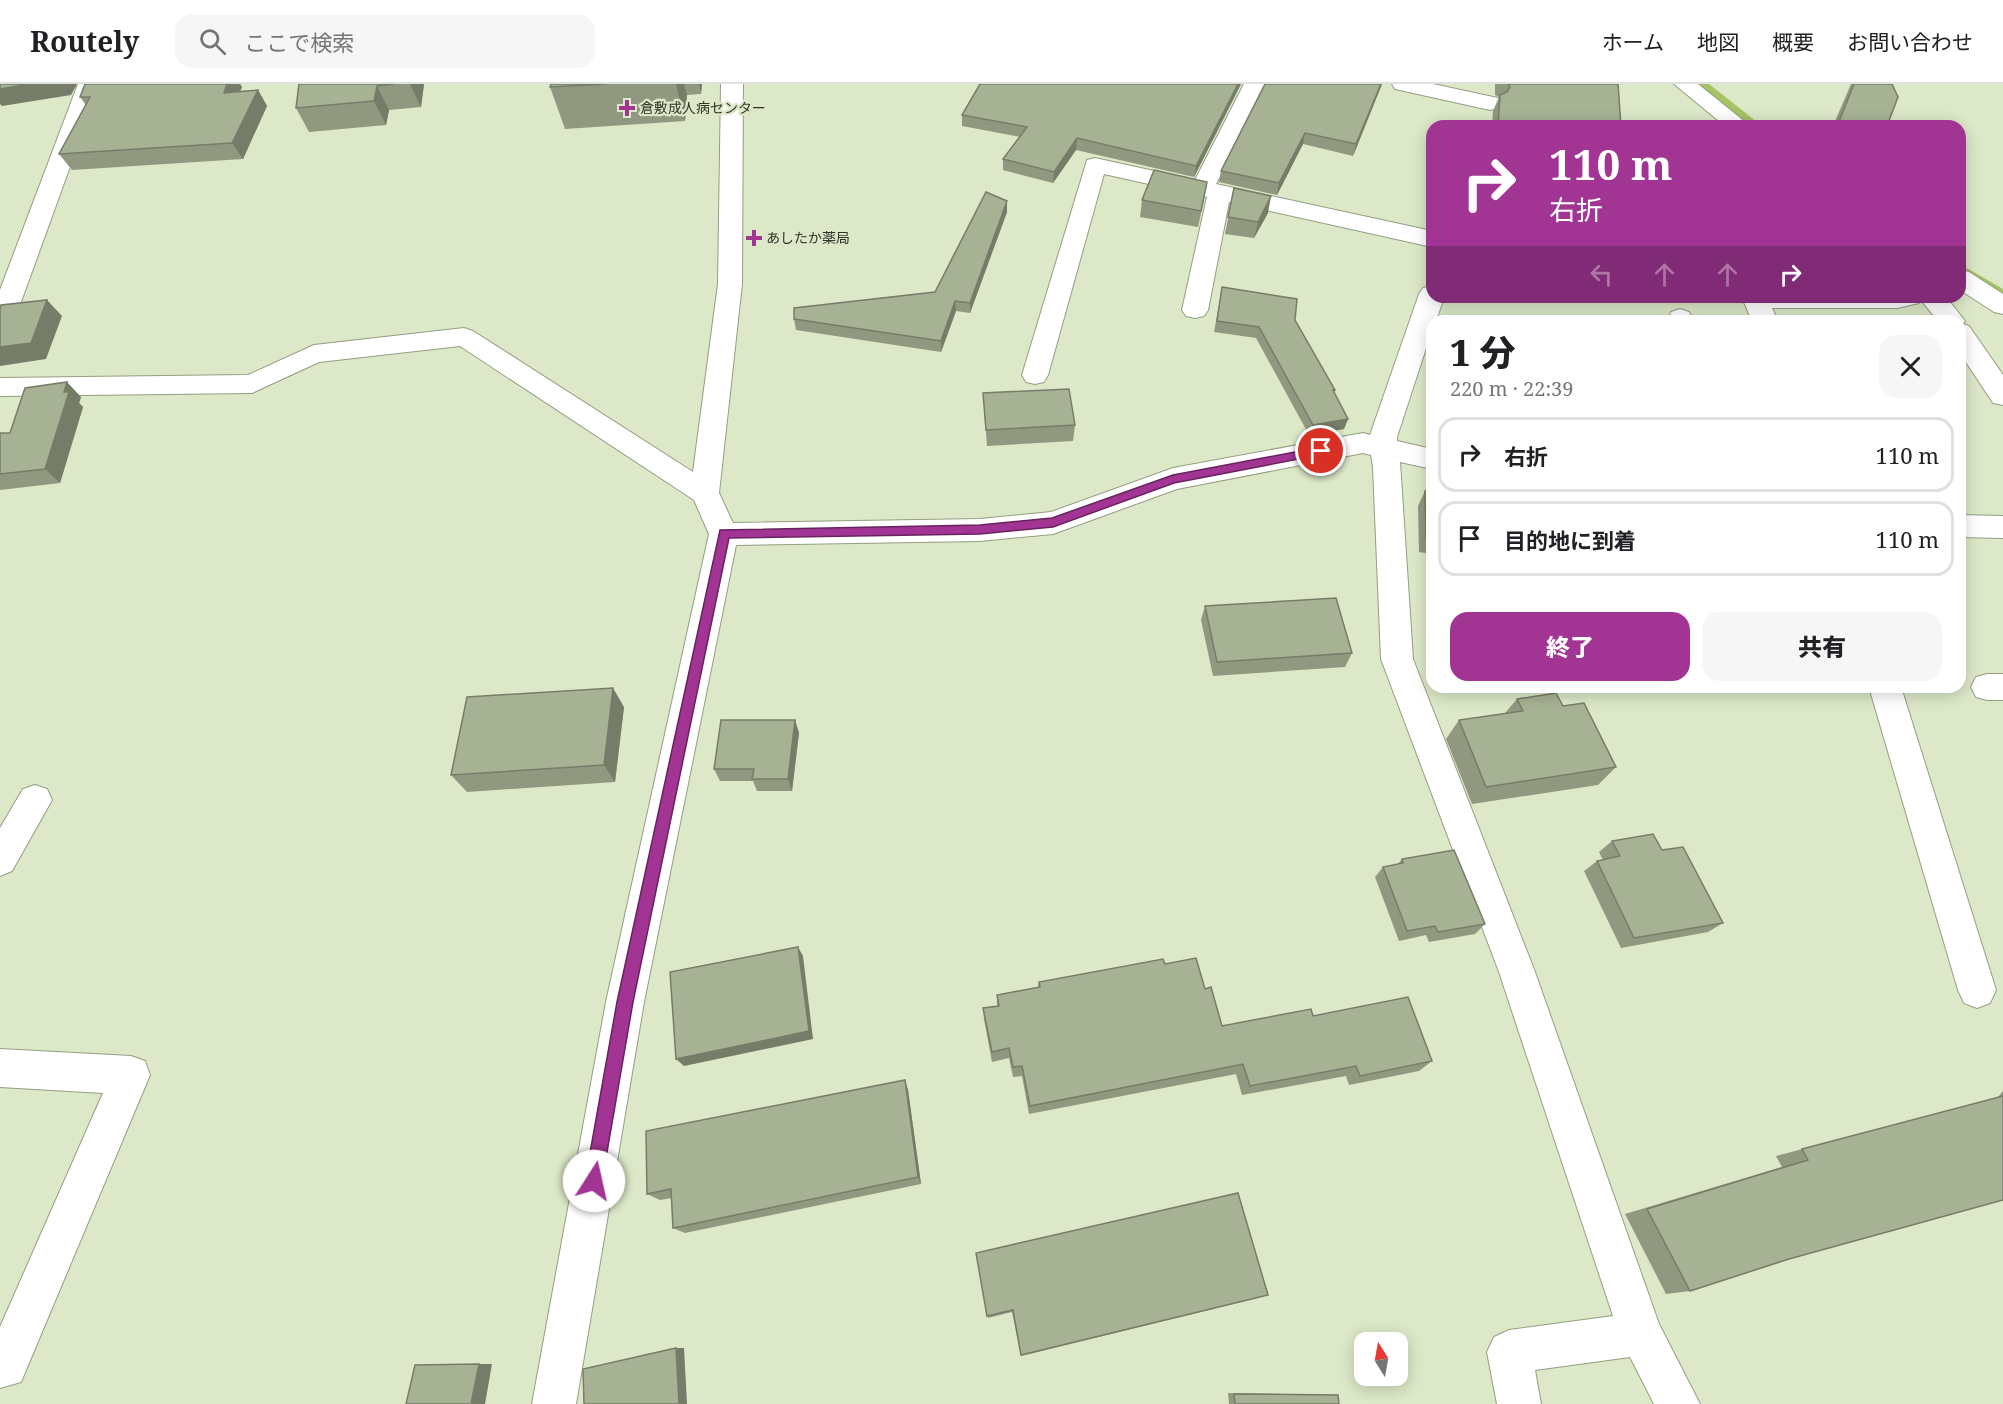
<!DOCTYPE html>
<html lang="ja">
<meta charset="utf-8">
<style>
:root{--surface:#fff;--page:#f6f6f6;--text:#202124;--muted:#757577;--line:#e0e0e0;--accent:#a23594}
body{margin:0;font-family:"Noto Serif","Noto Sans JP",serif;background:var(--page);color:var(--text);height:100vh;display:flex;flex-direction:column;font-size:22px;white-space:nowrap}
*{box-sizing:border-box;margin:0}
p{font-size:20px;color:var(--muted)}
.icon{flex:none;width:33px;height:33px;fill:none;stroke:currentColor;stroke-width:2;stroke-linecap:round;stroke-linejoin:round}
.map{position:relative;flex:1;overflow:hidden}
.details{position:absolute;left:1426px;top:231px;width:540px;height:378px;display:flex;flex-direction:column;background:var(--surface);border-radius:18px;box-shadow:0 3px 15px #0003}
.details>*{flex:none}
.hud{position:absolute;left:1426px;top:36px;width:540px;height:183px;border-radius:18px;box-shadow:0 3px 15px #0003;background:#a23594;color:#fff;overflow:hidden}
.needle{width:39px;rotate:349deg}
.buttons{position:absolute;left:1354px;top:1248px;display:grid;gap:12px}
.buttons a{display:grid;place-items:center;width:54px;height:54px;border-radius:12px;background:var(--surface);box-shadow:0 3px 15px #0003;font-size:30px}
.pin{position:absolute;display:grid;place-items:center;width:51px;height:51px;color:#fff;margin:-26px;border:3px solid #fff;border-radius:50%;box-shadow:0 2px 6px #0007}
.me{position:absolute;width:66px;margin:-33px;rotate:10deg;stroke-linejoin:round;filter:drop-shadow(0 0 4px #0008)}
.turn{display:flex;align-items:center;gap:21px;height:126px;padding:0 24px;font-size:27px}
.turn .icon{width:78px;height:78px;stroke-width:2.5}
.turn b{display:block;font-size:42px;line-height:51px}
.lanes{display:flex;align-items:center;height:57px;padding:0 24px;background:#0003;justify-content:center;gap:30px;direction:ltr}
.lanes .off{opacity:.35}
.round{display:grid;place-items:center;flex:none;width:63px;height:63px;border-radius:18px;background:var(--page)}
.summary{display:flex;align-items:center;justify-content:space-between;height:102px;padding:0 24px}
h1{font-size:36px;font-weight:800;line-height:45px}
.cta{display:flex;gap:12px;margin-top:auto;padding:12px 24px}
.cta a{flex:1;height:69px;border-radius:18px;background:var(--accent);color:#fff;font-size:24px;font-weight:800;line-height:69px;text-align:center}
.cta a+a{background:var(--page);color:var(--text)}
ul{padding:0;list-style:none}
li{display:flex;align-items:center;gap:18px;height:75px;margin:0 12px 9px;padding:0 12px;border:3px solid var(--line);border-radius:18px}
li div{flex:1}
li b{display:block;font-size:22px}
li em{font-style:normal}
header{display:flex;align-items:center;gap:36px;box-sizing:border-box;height:84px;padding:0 30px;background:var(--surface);border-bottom:2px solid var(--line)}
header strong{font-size:28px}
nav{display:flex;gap:33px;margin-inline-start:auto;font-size:21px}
.search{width:420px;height:54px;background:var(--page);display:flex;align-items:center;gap:15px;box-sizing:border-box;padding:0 21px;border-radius:18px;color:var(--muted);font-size:22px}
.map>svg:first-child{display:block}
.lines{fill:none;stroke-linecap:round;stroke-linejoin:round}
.stream{fill:#a6c362;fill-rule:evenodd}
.minor-casing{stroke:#949e81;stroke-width:2}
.minor{fill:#fff;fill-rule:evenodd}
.wall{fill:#90997f}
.shaded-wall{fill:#757d68}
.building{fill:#a7b294;stroke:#757d68;stroke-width:1.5}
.route{fill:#a23594;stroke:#692260;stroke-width:1.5}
.poi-dot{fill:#a23594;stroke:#dce8c8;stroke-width:2}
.labels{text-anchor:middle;stroke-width:4.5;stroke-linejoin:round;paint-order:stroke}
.far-poi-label{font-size:14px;fill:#313529;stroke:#dce8c8;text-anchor:start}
</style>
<header>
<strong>Routely</strong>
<div class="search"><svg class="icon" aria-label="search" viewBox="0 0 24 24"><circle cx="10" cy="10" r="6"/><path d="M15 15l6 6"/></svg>ここで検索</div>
<nav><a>ホーム</a><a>地図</a><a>概要</a><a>お問い合わせ</a></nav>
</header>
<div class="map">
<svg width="2003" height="1320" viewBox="0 0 2003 1320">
<rect width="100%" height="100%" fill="#dce8c8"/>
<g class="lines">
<!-- stream -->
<path class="stream" d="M1699 0H1709L1762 42H1751Z
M1960 180 2003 205V213L1960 188Z"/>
<defs>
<path id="minor" d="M78 0H100L13 240 9 246 0 249V206Z
M721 0H743L742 200 719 409 733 439 980 435 1051 428 1173 384 1363 349 1370 351 1419 210 1423 204 1432 202V213H1444L1436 237H1432V246L1397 353V357L1432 365V385L1400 378 1413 575 1535 888 1659 1240 1700 1320H1654L1630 1273 1535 1286 1541 1320H1497L1487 1268 1494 1253 1509 1246 1613 1232 1499 888 1381 575 1373 383 1371 371 1363 369 1177 405 1053 450 980 457 736 461 644 918 576 1320H532L606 918 709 450 694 416 460 262 319 278 252 309 0 312V294L248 291 314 261 464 244 473 247 693 388 718 200Z
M1244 0H1266L1216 100 1432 147V163L1229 118 1208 226 1204 232 1195 234 1186 232 1182 226 1207 113 1104 90 1048 291 1044 298 1035 300 1026 298 1022 291 1087 76 1095 74 1195 96Z
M1392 0H1433L1498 14 1501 19 1498 24 1490 26 1395 5Z
M1674 0H1698L1750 42H1725Z
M1960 186 1969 188 2003 210V230L1994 228 1960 206Z
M1745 213H1946L1965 237 1963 240 1969 242 2003 291V321L1993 319 1960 269V237H1938L1921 216 1919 219 1897 224H1772L1778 237H1752L1743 216Z
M1680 225 1689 228 1694 237H1668L1671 228Z
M1960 431 2003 432V454L1960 453Z
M1987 590H2003V616H1987L1976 613 1971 603 1976 593Z
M1869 603H1901L1996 906 1990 919 1977 924 1964 919 1958 906Z
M35 701 47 705 52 716 12 787 0 792V744L23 705Z
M0 965 131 972 145 977 150 991 21 1298 0 1304V1243L103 1009 0 1003Z"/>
</defs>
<!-- minor casing -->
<use href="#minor" class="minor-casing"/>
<!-- minor -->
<use href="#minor" class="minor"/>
</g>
<!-- wall -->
<path class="wall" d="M85 0H240L242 3 240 7 258 6 267 22 243 75 72 86 59 70 86 21 80 13Z
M299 0H424L421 23 389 26 386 41 309 48 296 24Z
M551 0H702L701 10 687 11 685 37 565 45 550 3Z
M1241 0 1194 93 1076 66 1053 99 1003 86V75L1020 53 962 42V31Z
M1382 0 1353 72 1303 60 1277 111 1219 98 1221 87Z
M1495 0H1618L1621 42H1492L1493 27 1499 13 1495 11Z
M1851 0H1892L1887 42H1833Z
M1207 98 1198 143 1140 133 1142 116Z
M1234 104 1268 129 1254 154 1225 150Z
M1007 128 970 229 956 227 941 268 796 246 794 235 935 208Z
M1222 203 1295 236 1335 306 1334 309 1348 335 1344 345 1309 351 1256 254 1214 248Z
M983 309 1075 341 1073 357 987 362Z
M81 313 79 319 83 323 60 399 0 406V349H10Z
M1425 407 1432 408V470L1419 468 1418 422Z
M1205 522 1352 569 1345 583 1213 592 1201 536Z
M1517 615 1563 622 1616 683 1598 701 1472 720 1446 655 1459 636 1505 629Z
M624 623 615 698 467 708 451 691Z
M795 636 799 649 792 707H757L753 697H720L714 685Z
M1612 757 1662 766 1723 839 1708 848 1621 864 1584 787 1597 777 1603 776 1599 768Z
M1402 775 1485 840 1475 850 1429 858 1426 851 1399 857 1375 793 1383 783 1398 780Z
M1165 880 1205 905 1222 942 1313 932 1432 977 1419 987 1349 1001 1346 992 1242 1011 1236 990 1029 1030 1022 992 1013 993 1009 974 992 978 984 935 983 924 997 922V911L1038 903 1039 898Z
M905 996 908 1006 921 1100 685 1149 673 1144 672 1114 660 1116 647 1110Z
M2003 1007V1116L1789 1175 1690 1207 1666 1210 1625 1130 1782 1083 1776 1072 1998 1013Z
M976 1169 1258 1214 1021 1272 1012 1228 988 1234Z
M1228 1309 1338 1311 1339 1320H1229Z"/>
<!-- shaded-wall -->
<path class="shaded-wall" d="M29 0H77L71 11 2 22 0 20V5Z
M227 0H240L242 3 234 25 224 9Z
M410 0H424L421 23Z
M676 0H684L687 11 685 37Z
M699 0H702L701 10Z
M1238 0H1241L1194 93 1196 82Z
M1381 0H1382L1353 72 1356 60Z
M377 2 389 26 386 41 374 17Z
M258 6 267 22 243 75 232 59Z
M1305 49 1303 60 1277 111 1279 99Z
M1077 54 1076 66 1053 99 1054 88Z
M1207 98 1204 115 1198 143 1201 127Z
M1271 112 1268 129 1254 154 1258 138Z
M1007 117V128L970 229V219Z
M47 216 62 232 46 275 0 282V263Z
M955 217 956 227 941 268V257Z
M67 298 81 313 79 319 83 323 60 399 45 385 64 308Z
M1348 335 1344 345 1309 351 1313 341Z
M613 604 624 623 615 698 604 681Z
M795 636 799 649 792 707 788 695Z
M798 863 803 872 813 955 684 982 676 975Z
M905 996 908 1006 921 1100 918 1093Z
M676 1264H684L687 1320H679Z
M479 1280H492L485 1320H471Z"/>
<!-- building -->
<path class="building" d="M0 0H29L0 5Z
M85 0H227L224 9 258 6 232 59 59 70 90 13H80Z
M299 0H394L377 2 374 17 296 24Z
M551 0H606L550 3Z
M980 0H1238L1196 82 1077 54 1054 88 1003 75 1027 43 962 31Z
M1265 0H1381L1356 60 1305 49 1279 99 1221 87Z
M1508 0H1618L1621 42H1498L1500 11 1507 8 1510 3Z
M1854 0H1892L1898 13 1887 42H1845L1838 40Z
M1154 86 1207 98 1201 127 1142 116Z
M1234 104 1271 112 1258 138 1228 133Z
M986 108 1007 117 970 219 955 217 941 257 794 235V224L935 208Z
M1222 203 1297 215 1295 236 1335 306H1333L1348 335 1313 341 1259 243 1217 237Z
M47 216 31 259 0 263V224L1 221Z
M67 298 64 308H69L45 385 0 390V349H10L25 304Z
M1069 305 1075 341 986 346 983 309Z
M1425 407 1432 408V454L1426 453Z
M1336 514 1352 569 1217 578 1205 522Z
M613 604 604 681 451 691 467 613Z
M1556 609 1563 622 1584 619 1616 683 1486 703 1459 636 1523 627 1517 615Z
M721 636H795L788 695H752L754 685H714Z
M1653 750 1662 766 1683 763 1723 839 1634 854 1597 777 1620 772 1612 757Z
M1454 766 1485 840 1438 848 1435 842 1407 847 1383 783 1403 779 1402 775Z
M798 863 809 947 676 975 670 888Z
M1196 874 1205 905 1211 903 1222 942 1311 925 1313 932 1408 913 1432 977 1360 992 1356 982 1250 1002 1243 980 1030 1022 1022 982 1013 983 1009 964 992 968 983 924 999 922 997 911 1040 903 1039 898 1163 875 1165 880Z
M905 996 918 1093 673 1144 671 1105 647 1110 646 1047Z
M2003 1012V1116L1789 1175 1690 1207 1647 1125 1808 1076 1802 1065Z
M1238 1109 1268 1211 1021 1271 1013 1226 987 1232 976 1169Z
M676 1264 679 1320H584L583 1285Z
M479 1280 471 1320H406L415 1281Z
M1234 1310 1338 1311 1339 1320H1235Z"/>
<!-- route -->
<path class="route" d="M1321 363 1325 364V370L1174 399 1053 443 980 450 729 454 633 918 602 1097 599 1103 594 1105 588 1103 585 1097 617 918 720 446 980 441 1052 434 1173 391Z"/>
<!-- markers -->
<g class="poi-dot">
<path d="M624 15h6v6h6v6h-6v6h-6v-6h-6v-6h6z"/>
<path d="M751 145h6v6h6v6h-6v6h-6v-6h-6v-6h6z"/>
</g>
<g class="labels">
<!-- far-poi labels -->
<g class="far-poi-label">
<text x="640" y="29">倉敷成人病センター</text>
<text x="766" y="159">あしたか薬局</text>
</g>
</g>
</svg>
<div class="buttons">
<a><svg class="needle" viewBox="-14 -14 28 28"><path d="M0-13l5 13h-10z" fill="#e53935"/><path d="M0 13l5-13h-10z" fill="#757577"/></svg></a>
</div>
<div class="pin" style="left:1321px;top:367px;background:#d93025"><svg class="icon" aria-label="arrive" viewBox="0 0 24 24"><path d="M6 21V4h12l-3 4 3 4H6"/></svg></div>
<svg class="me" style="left:594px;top:1097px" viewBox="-20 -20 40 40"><circle r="19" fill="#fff"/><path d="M0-13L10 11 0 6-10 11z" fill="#a23594"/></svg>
<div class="hud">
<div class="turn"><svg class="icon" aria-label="right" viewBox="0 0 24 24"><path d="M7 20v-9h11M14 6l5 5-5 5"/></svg><div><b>110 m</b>右折</div></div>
<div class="lanes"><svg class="icon off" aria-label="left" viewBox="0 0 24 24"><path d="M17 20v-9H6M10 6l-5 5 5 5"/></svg><svg class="icon off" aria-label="ahead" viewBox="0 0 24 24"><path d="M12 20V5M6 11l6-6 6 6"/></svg><svg class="icon off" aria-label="ahead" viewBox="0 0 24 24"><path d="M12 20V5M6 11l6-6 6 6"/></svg><svg class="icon" aria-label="right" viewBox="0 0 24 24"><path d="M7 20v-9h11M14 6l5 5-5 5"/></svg></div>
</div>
<section class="details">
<div class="summary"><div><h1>1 分</h1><p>220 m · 22:39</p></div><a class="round"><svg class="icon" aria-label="close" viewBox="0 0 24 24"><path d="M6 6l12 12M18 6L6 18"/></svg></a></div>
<ul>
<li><svg class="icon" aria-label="right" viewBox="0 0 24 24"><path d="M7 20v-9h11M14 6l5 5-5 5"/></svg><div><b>右折</b></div><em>110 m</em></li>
<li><svg class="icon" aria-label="arrive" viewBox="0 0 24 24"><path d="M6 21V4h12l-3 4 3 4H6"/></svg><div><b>目的地に到着</b></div><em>110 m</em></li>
</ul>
<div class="cta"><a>終了</a><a>共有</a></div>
</section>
</div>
